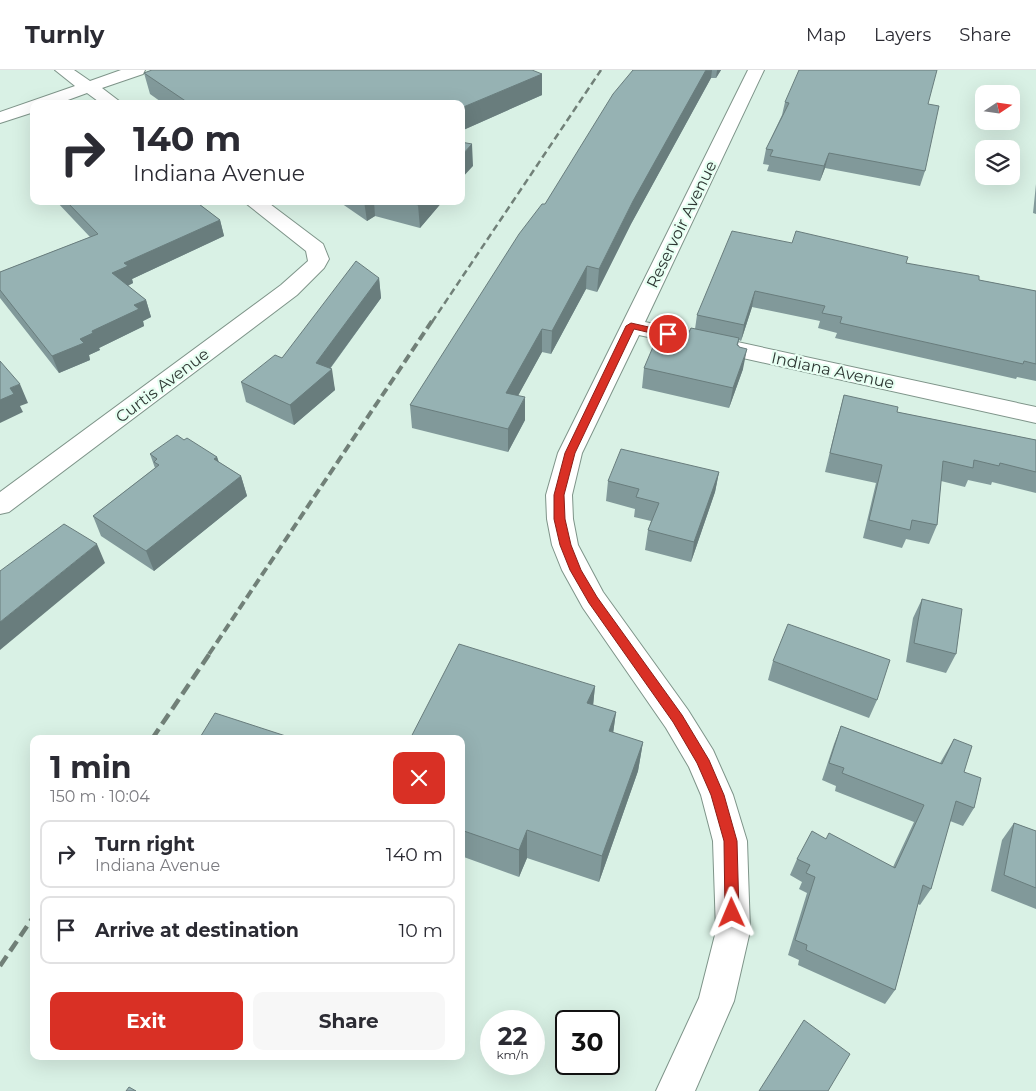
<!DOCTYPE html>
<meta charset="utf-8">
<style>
:root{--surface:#fff;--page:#f7f7f7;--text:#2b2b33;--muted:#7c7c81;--line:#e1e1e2;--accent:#d93025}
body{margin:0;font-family:Montserrat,sans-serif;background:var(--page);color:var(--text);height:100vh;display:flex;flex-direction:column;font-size:19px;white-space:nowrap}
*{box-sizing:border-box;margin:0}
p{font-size:16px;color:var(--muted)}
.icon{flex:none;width:28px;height:28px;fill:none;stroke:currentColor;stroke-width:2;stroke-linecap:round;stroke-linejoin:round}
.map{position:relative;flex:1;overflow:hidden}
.sheet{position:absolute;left:30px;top:665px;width:435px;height:325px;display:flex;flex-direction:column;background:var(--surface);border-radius:10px;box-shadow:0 5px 20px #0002}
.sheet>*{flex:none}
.top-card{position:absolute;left:30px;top:30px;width:435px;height:105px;border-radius:10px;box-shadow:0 5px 20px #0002;background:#fff;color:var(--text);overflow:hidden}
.needle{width:32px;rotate:77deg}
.fabs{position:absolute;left:975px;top:15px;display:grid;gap:10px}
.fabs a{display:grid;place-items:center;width:45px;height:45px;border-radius:10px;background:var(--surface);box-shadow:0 5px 20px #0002;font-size:25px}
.speed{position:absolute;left:480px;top:940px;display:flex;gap:10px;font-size:25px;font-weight:700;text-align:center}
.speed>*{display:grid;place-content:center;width:65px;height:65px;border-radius:50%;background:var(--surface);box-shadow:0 5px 20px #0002;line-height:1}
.speed small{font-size:12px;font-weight:400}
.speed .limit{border:2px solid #111;border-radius:8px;background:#fff;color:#111}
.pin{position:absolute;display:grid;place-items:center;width:42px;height:42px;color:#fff;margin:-21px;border:2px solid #fff;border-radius:50%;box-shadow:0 1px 5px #0007}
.me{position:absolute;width:55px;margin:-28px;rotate:359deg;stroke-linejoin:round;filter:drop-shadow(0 0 4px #0008)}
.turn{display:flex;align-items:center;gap:18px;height:105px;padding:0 20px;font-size:22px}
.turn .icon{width:65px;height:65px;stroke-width:2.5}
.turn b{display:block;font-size:35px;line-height:42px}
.round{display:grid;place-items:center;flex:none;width:52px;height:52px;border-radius:10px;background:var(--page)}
.summary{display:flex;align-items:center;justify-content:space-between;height:85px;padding:0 20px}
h1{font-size:30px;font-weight:700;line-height:38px}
.action{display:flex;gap:10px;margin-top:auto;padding:10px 20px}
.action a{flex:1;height:58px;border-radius:10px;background:var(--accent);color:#fff;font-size:20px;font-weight:700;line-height:58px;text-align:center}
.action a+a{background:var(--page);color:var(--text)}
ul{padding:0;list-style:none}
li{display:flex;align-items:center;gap:15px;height:68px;margin:0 10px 8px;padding:0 10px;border:2px solid var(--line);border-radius:10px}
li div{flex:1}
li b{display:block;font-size:19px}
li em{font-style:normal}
header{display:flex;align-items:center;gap:30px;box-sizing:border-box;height:70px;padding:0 25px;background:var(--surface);border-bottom:1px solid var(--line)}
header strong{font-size:24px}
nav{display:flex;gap:28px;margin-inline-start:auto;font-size:18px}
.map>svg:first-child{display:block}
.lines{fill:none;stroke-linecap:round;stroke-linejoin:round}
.minor-casing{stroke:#7e9489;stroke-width:2}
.minor{fill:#fff;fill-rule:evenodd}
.rail-far2{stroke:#718078;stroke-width:2.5;stroke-dasharray:7 4;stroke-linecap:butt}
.rail-far1{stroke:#718078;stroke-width:4;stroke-dasharray:9 4.5;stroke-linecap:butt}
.rail{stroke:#718078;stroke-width:4.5;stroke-dasharray:12 6;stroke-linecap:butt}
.wall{fill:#81999a}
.shaded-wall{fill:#697d7d}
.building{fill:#96b2b3;stroke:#697d7d}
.route{fill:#d93025;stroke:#8d1f18}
.labels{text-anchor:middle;stroke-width:4.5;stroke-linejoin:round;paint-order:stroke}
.street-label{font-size:16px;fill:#2d3632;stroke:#e6fff2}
</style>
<header>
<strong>Turnly</strong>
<nav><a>Map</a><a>Layers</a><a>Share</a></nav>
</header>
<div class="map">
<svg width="1036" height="1021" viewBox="0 0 1036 1021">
<rect width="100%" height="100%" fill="#d9f1e5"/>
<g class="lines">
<defs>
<path id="minor" d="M55 0H74L90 11 121 0H145L143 4 102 18 123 34H102L87 23 57 34H34V42L0 53V42L75 16Z
M748 0H764L645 252 1036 337V353L639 265 582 383 572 425 573 449 578 475 603 522 688 640 713 680 733 725 747 771 750 861 734 931 695 1021H656L699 928 716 861 713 771 701 725 689 697 666 658 583 538 562 500 552 475 547 449 546 425 558 383Z
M243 131H266L323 174 329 189 324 198 297 225 9 442 0 444V422L281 215 308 191 306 181Z"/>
</defs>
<!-- minor casing -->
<use href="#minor" class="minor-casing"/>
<!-- minor -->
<use href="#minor" class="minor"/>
<!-- rail-far2 -->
<path class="rail-far2" d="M432 252 601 0"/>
<!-- rail-far1 -->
<path class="rail-far1" d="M209 584 432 251"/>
<!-- rail -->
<path class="rail" d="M152 669 210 583
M0 896 34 846"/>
</g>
<!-- wall -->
<path class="wall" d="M633 0H721L716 8H711L631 154 597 222 586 219 551 284 542 282 518 325 525 350 508 382 412 358 410 335 545 134Z
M144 3 542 4V25L461 61V34H164L150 24Z
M785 32 928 34 925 101 920 116 825 98 820 111 767 101 769 95 763 94 766 79 782 45Z
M1036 114V144L1033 143Z
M56 131H195L220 150 224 166 132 209 133 213 128 216 146 230 151 247 143 251 144 256 99 278 100 280 89 285 90 290 59 303 0 228V202L90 167Z
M338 131H443L420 158 375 146 367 151Z
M792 173 906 193 979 210 1036 221V311L1017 307 1016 309 835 268 837 263 818 258 820 251 752 237 741 271 739 270 738 275 743 299 729 338 642 318 644 298 695 259 697 245Z
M379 208 381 228 330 299 335 320 294 355 246 332 241 312 282 288Z
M844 325 897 342 1036 370V423L992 412 991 415 968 410 965 417 941 411 937 455 929 474 906 469 902 478 863 468 876 413 825 402 839 344Z
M184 370 217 387 219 392 241 406 247 426 154 501 101 466 93 446 155 398 150 384Z
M719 402 715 422 691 492 645 480 648 460 651 451 634 447 635 439 606 431 608 411Z
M922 529 956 584 946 603 906 592 913 548Z
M773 591 877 630 869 648 768 610Z
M595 616 593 635 616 642 613 663 643 672 638 701 599 812 527 788 519 807 461 786V669Z
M841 656 940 693 954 669 964 702 974 738 963 756 950 751 931 819 920 835 918 834 895 920 885 934 798 895 799 890 788 885 807 823 799 819 802 812 790 805 797 789 826 769 893 797 914 752 835 721 836 716 822 710 834 674Z
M1014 753 1036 761V839L991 821 1002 770Z"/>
<!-- shaded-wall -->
<path class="shaded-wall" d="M706 0H712L711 8 631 154 597 222 599 199 633 131Z
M717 0H721L716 8Z
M542 4V25L461 61V38Z
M472 74 473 96 461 109V86Z
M829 83 825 98 820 111 824 96Z
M364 131H374L375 146 367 151Z
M422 131H443L420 158 418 135Z
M220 150 224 166 132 209 133 213 118 220 112 203 124 193Z
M587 196 586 219 551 284 552 261Z
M379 208 381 228 325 305 332 299 335 320 294 355 290 335 316 293Z
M755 221 752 237 741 271 744 255Z
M146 230 151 247 143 251 144 256 99 278 100 280 89 285 90 290 59 303 52 286 134 235Z
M542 259V282L507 346 506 323Z
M747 279 743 299 729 338 733 318Z
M20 314 28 333 20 336 23 342 0 353V330L10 318Z
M525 327V350L508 382V359Z
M217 387 223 407 214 389Z
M719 402 715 422 691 492 694 472Z
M241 406 247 426 154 501 146 481Z
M97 474 105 493 0 580V552Z
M595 616 592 646 587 633Z
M616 642 612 671 609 661Z
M643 672 638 701 599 812 602 786Z
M527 760V788L519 807V780Z"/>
<!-- building -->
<path class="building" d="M152 0H532L542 4 461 38V34H216L213 31 206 34H190L144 3Z
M633 0H706L633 131 599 199 587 196 552 261 542 259 506 323 525 327 508 359 410 335 519 164 542 134H545L613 24Z
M799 0H937L928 34 939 36 925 101 829 83 824 96 770 86 773 80 766 79 789 33 785 32Z
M461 72 472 74 461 86Z
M66 131H195L220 150 124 193 128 196 112 203 146 230 134 235 139 239 92 261 93 263 80 269 84 273 52 286 0 220V202L98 164Z
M402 131H422L418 135Z
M732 161 792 173 796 161 908 187 906 193 979 206V210L1036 221V294L1024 291 1023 294 840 253 842 247 822 243 825 236 755 221 744 255 697 245Z
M356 191 379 208 316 293 332 299 290 335 241 312 275 285 282 288Z
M661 258 688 264 691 258 739 268 737 275 739 276V277L747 279 733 318 644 298Z
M0 291 20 314 10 318 14 324 0 330Z
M844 325 898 337 897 342 1036 370V402L1000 393 999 396 974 390 973 398 943 391 937 455 912 450 910 460 869 450 882 395 830 383Z
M177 365 184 370 187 368 217 387 214 389 241 406 146 481 93 446 159 395 154 392 157 389 150 384Z
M621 379 719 402 694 472 648 460 659 433 636 427 639 419 608 411Z
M64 454 97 474 0 552V501Z
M922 529 962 539 956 584 914 573Z
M788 554 890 590 877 630 773 591Z
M459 574 595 616 587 633 616 642 609 661 643 672 602 786 527 760 519 780 461 760V669H410Z
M215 643 295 669H199Z
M841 656 942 694 954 669 972 676 964 702 981 708 974 738 956 731 931 819 923 815 895 920 806 880 807 875 795 870 815 807 806 803 810 795 797 789 812 761 826 769 829 763 895 798 924 735 842 703 844 698 829 693Z
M1014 753 1036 761V818L1004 805Z
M804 950 850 984 828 1021H759Z
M129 1017 136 1021H126Z"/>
<!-- route -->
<path class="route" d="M631 253 671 262 673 264 668 267 634 259 575 383 564 425 565 449 571 475 581 500 597 527 682 645 709 690 724 725 737 771 739 843 737 848 732 850 727 848 725 843 724 771 711 725 697 693 673 652 589 533 570 500 560 475 554 449V425L565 383 626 256Z"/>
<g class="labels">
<!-- street labels -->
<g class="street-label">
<text transform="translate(681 154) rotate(-64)" y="6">Reservoir Avenue</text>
<text transform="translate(833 300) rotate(12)" y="6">Indiana Avenue</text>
<text transform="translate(162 315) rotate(-37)" y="6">Curtis Avenue</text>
</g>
</g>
</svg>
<div class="fabs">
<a><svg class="needle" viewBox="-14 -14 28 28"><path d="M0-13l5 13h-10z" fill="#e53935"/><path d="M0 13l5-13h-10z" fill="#7c7c81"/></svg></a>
<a><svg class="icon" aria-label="layers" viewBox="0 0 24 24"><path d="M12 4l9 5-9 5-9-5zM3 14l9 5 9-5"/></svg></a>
</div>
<div class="speed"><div>22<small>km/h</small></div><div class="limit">30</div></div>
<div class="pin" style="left:668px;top:264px;background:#d93025"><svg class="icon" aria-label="arrive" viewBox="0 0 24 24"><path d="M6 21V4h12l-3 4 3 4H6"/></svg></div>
<svg class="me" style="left:732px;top:843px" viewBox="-20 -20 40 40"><path d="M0-17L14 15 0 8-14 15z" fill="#d93025" stroke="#fff" stroke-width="4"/></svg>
<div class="top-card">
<div class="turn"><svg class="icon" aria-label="right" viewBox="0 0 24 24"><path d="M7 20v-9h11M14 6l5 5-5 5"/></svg><div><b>140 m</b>Indiana Avenue</div></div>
</div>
<section class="sheet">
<div class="summary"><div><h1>1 min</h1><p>150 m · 10:04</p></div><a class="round" style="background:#d93025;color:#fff"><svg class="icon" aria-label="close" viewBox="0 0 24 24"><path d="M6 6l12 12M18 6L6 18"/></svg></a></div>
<ul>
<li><svg class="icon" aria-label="right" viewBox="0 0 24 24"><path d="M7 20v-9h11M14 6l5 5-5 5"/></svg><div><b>Turn right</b><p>Indiana Avenue</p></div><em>140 m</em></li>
<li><svg class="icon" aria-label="arrive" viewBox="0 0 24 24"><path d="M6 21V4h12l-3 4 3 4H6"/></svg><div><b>Arrive at destination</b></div><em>10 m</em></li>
</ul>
<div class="action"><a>Exit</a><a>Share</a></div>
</section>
</div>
